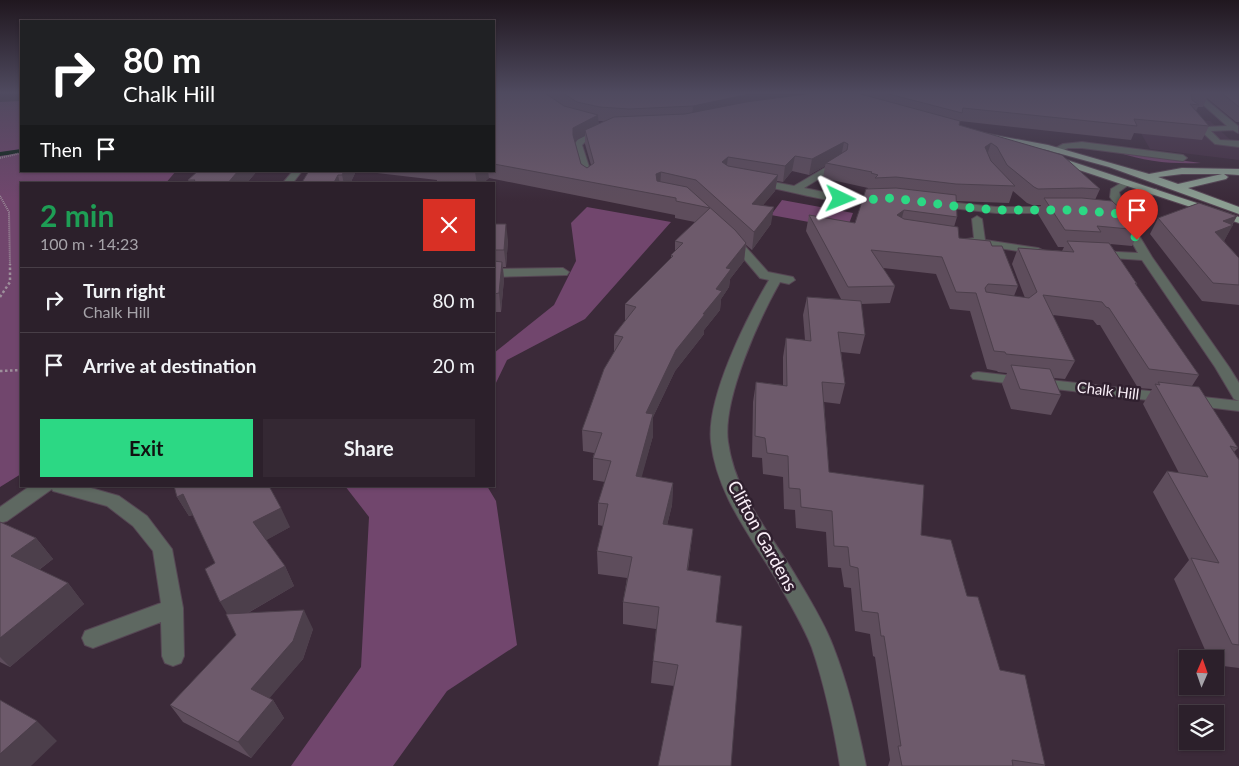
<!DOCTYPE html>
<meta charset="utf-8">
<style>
:root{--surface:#2c202b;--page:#342833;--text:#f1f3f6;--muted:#a6a3a9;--line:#483e47;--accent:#2cd884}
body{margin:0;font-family:Lato,sans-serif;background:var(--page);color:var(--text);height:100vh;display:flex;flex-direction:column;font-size:19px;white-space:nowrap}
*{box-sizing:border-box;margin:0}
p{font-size:16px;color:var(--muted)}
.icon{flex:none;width:28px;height:28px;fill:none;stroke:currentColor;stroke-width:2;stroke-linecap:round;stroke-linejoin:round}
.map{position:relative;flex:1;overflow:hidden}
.panel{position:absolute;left:20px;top:182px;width:475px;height:305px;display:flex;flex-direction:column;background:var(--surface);border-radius:0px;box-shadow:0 1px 4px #0004,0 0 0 1px var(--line)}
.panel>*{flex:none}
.top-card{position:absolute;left:20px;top:20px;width:475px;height:152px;border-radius:0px;box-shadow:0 1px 4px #0004,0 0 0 1px var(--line);background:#202124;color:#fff;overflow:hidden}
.needle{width:32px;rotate:2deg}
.tools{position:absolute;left:1179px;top:650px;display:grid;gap:10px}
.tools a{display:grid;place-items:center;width:45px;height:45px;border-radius:0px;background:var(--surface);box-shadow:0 1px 4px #0004,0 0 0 1px var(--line);font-size:25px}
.pin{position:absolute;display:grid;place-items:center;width:42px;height:42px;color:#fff;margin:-51px -21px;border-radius:50% 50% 50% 0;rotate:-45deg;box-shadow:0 0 5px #0007}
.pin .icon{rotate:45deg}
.me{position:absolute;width:55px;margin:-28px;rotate:92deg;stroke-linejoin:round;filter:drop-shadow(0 0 4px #0008)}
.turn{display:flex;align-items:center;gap:18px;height:105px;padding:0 20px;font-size:22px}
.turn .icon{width:65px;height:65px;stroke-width:2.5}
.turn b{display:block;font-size:35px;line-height:42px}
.then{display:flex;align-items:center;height:48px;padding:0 20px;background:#0003;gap:10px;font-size:19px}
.round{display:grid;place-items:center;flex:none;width:52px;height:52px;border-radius:0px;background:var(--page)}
.overview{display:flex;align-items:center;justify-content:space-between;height:85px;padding:0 20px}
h1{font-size:30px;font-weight:700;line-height:38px;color:#1e9e55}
.cta{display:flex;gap:10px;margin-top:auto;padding:10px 20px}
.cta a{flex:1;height:58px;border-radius:0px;background:var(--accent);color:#111;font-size:20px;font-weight:700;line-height:58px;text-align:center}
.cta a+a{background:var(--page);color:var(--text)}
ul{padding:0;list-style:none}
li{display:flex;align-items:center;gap:15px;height:65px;padding:0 20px;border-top:1px solid var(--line)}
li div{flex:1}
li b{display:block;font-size:19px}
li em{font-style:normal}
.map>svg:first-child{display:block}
.built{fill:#463044}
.green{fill:#71466d}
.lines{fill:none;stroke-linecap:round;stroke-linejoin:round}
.stream{fill:#031d0e;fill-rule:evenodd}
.minor-casing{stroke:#564654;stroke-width:2}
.major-casing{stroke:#564654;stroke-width:2}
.path-far1{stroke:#9d8f9b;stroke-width:2;stroke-dasharray:1 1;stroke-linecap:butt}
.path{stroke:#9d8f9b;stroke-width:2.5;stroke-dasharray:2.5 2.5;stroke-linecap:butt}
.minor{fill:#5e6861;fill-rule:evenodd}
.major{fill:#8b9e91;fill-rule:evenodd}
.wall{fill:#5e4d5c;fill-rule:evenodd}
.shaded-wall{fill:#4c3f4b}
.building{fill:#6d5a6b;stroke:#4c3f4b}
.route{stroke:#2cd884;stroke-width:9;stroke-dasharray:0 16.2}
.labels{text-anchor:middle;stroke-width:5;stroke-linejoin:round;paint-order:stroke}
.street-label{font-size:15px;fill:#fbf0f9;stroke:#30202f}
.near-street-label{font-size:18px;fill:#fbf0f9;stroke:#30202f}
</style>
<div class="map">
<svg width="1239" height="766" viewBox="0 0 1239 766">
<rect width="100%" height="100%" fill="#3b2a39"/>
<!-- built -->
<path class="built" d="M1130 114 1210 121 1239 148V160L1150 149Z"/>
<!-- green -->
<path class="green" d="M21 101V171H176L165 184H21V474L0 487V102Z
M1118 152 1201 163C1172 164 1145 162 1118 152Z
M782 200 853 213 847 229 771 215Z
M587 207 671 222 585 319 507 360 494 387V353L554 305 576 261 571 223Z
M345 486H487L496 501 517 645 447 691 393 766H291L361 667 369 517Z"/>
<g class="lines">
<!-- stream -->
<path class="stream" d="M21 149V153L0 156V152Z"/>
<defs>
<path id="minor" d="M1190 93H1198L1238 126V133L1233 130 1211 131 1220 140 1239 141V147L1215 144 1201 131V127H1204L1227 126Z
M600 129 607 131 585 142 582 145 593 179 588 182 585 181 574 145 579 138Z
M1082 142 1183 155 1187 158 1183 161 1082 148H1068L1045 159 1041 156 1063 144Z
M840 159 843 160V164L804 188 839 195 860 197 883 195 888 198 886 200C845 210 799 192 758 185L753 182 758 179 794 186Z
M293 171H302L292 184H282Z
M1126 180 1131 183 1119 192 1121 199 1156 189 1161 192 1124 205 1126 214 1152 257 1229 367 1239 383V401L1234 399 1215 367 1142 260 1098 257 1092 254 1098 251 1138 253 1116 214 1114 203 1110 197 1111 189Z
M938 201 996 207H1059L1064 210 1059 213H996L934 206 933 204Z
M977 216 982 219 985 240 1038 248 1044 251 1038 254 967 243 965 241 967 239 974 238 972 219Z
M731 234 735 235 768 272 793 277 795 280 789 284 780 282C759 319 722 400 728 442 735 493 768 530 794 573 807 595 824 622 833 646 848 684 858 726 866 766H840C834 729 824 683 812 648 804 627 790 604 779 584 753 539 717 496 711 442 706 398 747 317 769 280L760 278 727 239 726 237Z
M563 268 569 272 567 275 494 277V269Z
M978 372 1239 401V411L973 379 971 376 973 373Z
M30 486H84L119 496 147 516 172 549 183 608 184 656 181 663 173 666 165 663 162 656 161 622 93 648 85 645 82 638 85 631 161 603 153 551 133 526 107 506 53 491 52 489 7 521 0 523V507Z"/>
<path id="major" d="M978 132 1048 145 1149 174 1182 168 1239 169V175L1224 174 1228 177 1226 179 1188 188 1239 207V214L1109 167 1047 150 978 136ZM1182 174H1222L1178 184 1158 177Z
M1055 156 1239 217V223L1052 161 1051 159Z"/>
</defs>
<!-- minor casing -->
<use href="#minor" class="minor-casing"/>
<!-- major casing -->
<use href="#major" class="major-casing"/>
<!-- path-far1 -->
<path class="path-far1" d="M0 158 21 153
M0 196 9 212 10 266"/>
<!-- path -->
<path class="path" d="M0 297 10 282V264
M0 371 21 370"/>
<!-- minor -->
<use href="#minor" class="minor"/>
<!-- major -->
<use href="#major" class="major"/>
</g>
<!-- wall -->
<path class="wall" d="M494 93H1239V122H1236L1207 98 1203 107H1198L1196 111 1209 126 1202 140 1134 133 1131 140 960 121 959 125 1100 189 1095 200 1140 230 1132 246 1110 244 1137 284 1136 285 1199 375 1192 386 1238 448 1234 452 1239 460V668L1215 665V659H1209L1174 579 1189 560 1153 492 1167 471 1179 473 1143 404 1152 389 1138 388 1100 325H1097L1093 320 1053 315 1075 361 1065 379 1054 378 1061 395 1051 415 1011 409 1002 384 1007 373 998 372 997 371 987 369 970 311 950 309 936 274 883 268 895 286 890 303 861 304 865 335 860 354 841 352 845 384 840 404 824 402 829 472 921 535 967 596 1000 670 1045 765V766H888L890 760 875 657 873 656 870 634 855 631 851 588 844 587 841 568 828 567 826 532 796 528 795 510 784 509 783 477 763 474 762 458 752 457 753 402 756 382 783 385V357L786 338 805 340 803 315 807 297 841 299 806 231 809 215 855 223 868 188 823 178 825 166 809 175 792 171 783 182 777 181 775 191 763 205 771 224 752 250 746 245 744 261 730 279 729 287 721 299 720 310 704 330V334L675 371 653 417V436L641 477 673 483 672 505 667 525 693 529 688 570 721 576 674 686 651 683 653 661 656 629 623 624V602L627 578 598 574 597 551 603 526 598 525V503L605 482 593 480V458L594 453 583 451 582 430 614 352V335L625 321V304L671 258V255L675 251V241L695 222 675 218V215L489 178 482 184H446L437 183V180L360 171H494ZM598 121H604L599 124ZM585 136V144L591 165 587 168 581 164 574 141ZM1013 191 1027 203 1032 205H1041L1038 214 1058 247H1064L1062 251 1018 248 1012 264 1025 298 1014 296 1018 286 992 246 959 238 954 227 957 217 956 201 1009 203Z
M198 171H257L246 184H190L188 180Z
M309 171H356L350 184H301Z
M1237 216 1224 241 1239 258V305L1202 301 1150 234 1158 218Z
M494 224 508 240 506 267H503L504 279 501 312H494Z
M177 497 290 527 266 540 285 566 294 586 248 613 313 629 303 659 269 698 273 700 284 718 251 758 183 722 170 705 236 635 228 614 215 563 193 515 189 516Z
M0 522 36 538 53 559 39 570 68 583 84 604 10 667 0 662Z"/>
<!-- shaded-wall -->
<path class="shaded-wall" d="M758 93H825L692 119 693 106 745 95Z
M598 115 599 129 585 130V136L573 142V128Z
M844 142 841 157 826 163 825 166 809 175 812 159Z
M991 143 986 158 985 147Z
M795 156 792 171 783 182 785 166Z
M728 157 726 172 722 162Z
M238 171H257L246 184H227Z
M344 171H356L350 184H344L342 175Z
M476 171H488L489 178 482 184H477L475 172Z
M661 172 660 188 655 190 656 174Z
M338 175 340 184H333Z
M778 175 775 191 750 221 752 204Z
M774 207 771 224 752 250 754 232Z
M904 210 900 225 897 215Z
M1237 216 1231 226 1233 225 1224 241 1215 232 1223 221Z
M506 224 508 240 506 267 504 250Z
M746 243 744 261 730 279 729 287 721 299 720 310 704 330V334L675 371 653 417V436L636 498V476L646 413 664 375 676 350 703 314 726 268Z
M502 262 504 279 501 312 499 293Z
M673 483 672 505 662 546 663 524Z
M183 494 194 514 189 516 177 497Z
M281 508 290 527 263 542 253 522Z
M693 529 690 551 685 592 687 570Z
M36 538 53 559 29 577 11 556Z
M285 566 294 586 232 622 220 602Z
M68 583 84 604 10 667 0 657V638Z
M304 610 313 629 303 659 262 707 251 689Z
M273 700 284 718 251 758 238 742Z
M37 721 57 741 31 766H0V754Z"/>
<!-- building -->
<path class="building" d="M494 93H545L564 106 598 115 573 128V135L581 164 587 168 594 163 585 130 614 117 685 114 746 102 813 93H857L960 121 959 125 1062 155 1100 189 1082 188 1038 189 1034 187 1007 165 997 147 991 143 985 147 991 161 1015 186 956 184 896 177 875 178 878 175 871 173 872 172 826 163 847 150 848 144 844 142 812 159 795 156 785 166 728 157 722 162 728 166 778 175 752 204 774 207 754 232 696 180 661 172 656 174 657 181 687 187 735 230 746 243 726 268 731 269 716 289 722 291 703 314H705L676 350 664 375 646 413 653 414 636 476 673 483 663 524 693 529 687 570 721 576 716 622 742 626 731 766H658L678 665 653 661 659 607 623 602 632 557 597 551 608 504 598 503 611 461 593 458 602 433 582 430 604 369 623 337 614 335 636 307 625 304 673 256 671 255 683 243 675 241 710 208 676 201V198L494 164Z
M563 93H758L745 95 693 106 629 109 600 107 577 102Z
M885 93H1209L1191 94 1192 100 1199 105 1190 104 1209 126 1134 119 1137 126 963 108 962 113Z
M1222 93H1239V107Z
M198 171H238L227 184H192L195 180H188Z
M309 171H344L342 175H338L333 184H301Z
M896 188 956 195 957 217 904 210 897 215 904 219 958 227 959 238 990 241 992 246H1002L1018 286 988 284 985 288 986 292 1029 298 1037 292 1018 248 1074 252 1067 241 1109 243 1137 284 1135 283 1199 375 1149 369 1109 308 1106 307 1102 302 1043 295 1075 361 1006 354 1005 352 994 351 976 293 956 292 942 257 871 250 895 286 848 287 809 215 855 223 866 189Z
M1044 198H1082L1112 201 1136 223 1140 230 1097 226 1101 232 1065 230Z
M1199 203 1237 216 1223 221 1233 225 1215 232 1239 258V285L1213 283 1158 218Z
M494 224H506L504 250H494Z
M494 261 502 262 499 293 494 294Z
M807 297 861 301 865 335 838 332 845 384 822 382 829 472 924 485 921 535 951 540 967 596 978 597 1000 670 1025 675 1045 765 1012 760 1013 766H902L898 746H901L884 636H881L878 613 862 611 858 568 850 566 848 547 834 546 832 511 801 507 800 489 789 488 788 456 767 453 765 438 755 436 756 382 787 386 786 338 811 341Z
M1011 365 1050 369 1061 395 1020 389Z
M1158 382 1199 387 1238 448 1230 446 1239 460V645L1232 644 1191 558 1219 563 1167 471 1208 477 1155 384 1160 385Z
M174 486H269L281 508 253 522 285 566 220 602 205 569 215 563 183 494 177 497Z
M0 522 36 538 11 556 68 583 0 638Z
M304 610 293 641 251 689 273 700 238 742 170 705 236 635 226 614Z
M0 700 37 721 0 754Z"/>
<!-- sky -->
<linearGradient id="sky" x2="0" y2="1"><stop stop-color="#20171f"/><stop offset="0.46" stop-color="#4f4a5f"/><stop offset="1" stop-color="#4f4a5f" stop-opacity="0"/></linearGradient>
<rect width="1239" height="201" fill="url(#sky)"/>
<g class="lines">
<!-- route -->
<path class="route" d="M841 199 863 200 892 198 962 207 996 210H1075L1121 214 1137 240"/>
</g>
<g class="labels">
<!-- street labels -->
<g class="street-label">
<text transform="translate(1108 391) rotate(7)" y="5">Chalk Hill</text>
</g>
<!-- near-street labels -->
<g class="near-street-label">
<text transform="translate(762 536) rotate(61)" y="6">Clifton Gardens</text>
</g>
</g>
</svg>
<div class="tools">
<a><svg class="needle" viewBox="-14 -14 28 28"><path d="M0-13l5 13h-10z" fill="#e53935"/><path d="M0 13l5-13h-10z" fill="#a6a3a9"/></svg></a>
<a><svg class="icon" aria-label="layers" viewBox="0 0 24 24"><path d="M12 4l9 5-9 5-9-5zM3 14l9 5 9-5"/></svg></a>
</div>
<div class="pin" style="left:1137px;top:240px;background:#d93025"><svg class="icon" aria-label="arrive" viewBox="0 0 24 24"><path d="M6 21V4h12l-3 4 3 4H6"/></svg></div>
<svg class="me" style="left:841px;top:199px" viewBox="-20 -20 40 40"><path d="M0-17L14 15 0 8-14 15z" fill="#2cd884" stroke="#fff" stroke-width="4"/></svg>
<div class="top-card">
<div class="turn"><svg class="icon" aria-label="right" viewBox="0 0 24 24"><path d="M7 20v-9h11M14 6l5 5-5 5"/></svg><div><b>80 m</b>Chalk Hill</div></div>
<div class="then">Then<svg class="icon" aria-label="arrive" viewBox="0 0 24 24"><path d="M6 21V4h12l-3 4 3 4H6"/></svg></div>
</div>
<section class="panel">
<div class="overview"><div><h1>2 min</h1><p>100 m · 14:23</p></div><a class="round" style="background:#d93025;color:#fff"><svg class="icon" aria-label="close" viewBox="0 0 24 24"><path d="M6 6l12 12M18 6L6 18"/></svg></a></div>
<ul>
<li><svg class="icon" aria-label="right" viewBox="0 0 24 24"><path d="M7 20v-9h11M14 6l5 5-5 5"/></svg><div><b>Turn right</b><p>Chalk Hill</p></div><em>80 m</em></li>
<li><svg class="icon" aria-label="arrive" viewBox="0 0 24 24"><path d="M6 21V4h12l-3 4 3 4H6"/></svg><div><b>Arrive at destination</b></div><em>20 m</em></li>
</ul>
<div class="cta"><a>Exit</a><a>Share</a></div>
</section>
</div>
